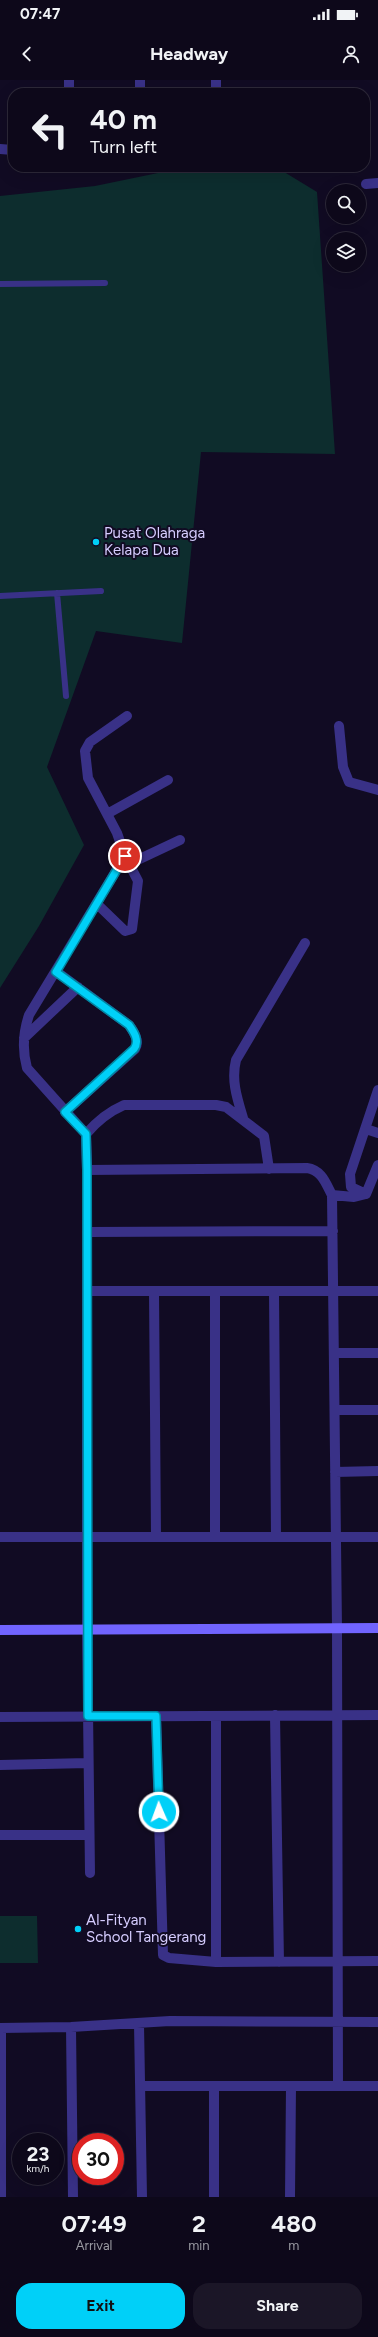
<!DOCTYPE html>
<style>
:root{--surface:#0d081a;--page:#1b1627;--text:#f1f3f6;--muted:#9a9aa2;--line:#2d2939;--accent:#00d0f8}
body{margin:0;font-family:Figtree,sans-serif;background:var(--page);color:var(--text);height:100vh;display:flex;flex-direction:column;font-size:15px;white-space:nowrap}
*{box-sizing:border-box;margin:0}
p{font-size:13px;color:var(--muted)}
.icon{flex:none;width:22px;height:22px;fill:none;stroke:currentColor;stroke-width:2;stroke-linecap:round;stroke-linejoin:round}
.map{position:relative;height:2117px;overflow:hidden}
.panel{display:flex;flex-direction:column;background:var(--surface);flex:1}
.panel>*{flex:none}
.guide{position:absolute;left:8px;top:8px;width:362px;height:84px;border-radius:16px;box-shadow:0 4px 16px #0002,0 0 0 1px var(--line);background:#0d081a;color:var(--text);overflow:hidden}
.tools{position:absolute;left:326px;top:104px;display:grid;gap:8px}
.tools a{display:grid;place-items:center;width:40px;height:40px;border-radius:50%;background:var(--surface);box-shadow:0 4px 16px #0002,0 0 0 1px var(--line);font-size:20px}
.speed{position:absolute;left:12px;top:2053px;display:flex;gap:8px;font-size:20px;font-weight:700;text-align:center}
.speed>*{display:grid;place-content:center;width:52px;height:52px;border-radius:50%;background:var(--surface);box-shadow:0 4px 16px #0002,0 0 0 1px var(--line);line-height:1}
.speed small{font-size:10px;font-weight:400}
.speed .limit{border:6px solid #d22;background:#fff;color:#111}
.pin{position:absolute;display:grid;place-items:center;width:34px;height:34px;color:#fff;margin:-17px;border:2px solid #fff;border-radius:50%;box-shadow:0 1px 4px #0007}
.me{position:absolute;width:44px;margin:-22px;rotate:358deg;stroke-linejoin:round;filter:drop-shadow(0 0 3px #0008)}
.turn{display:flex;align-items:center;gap:14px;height:84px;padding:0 16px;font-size:18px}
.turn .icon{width:52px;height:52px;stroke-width:2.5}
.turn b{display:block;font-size:28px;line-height:34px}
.eta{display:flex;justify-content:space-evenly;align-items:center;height:68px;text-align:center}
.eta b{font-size:24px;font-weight:700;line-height:28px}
.button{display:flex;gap:8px;margin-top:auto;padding:8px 16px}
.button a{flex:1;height:46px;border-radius:16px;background:var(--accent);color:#111;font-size:16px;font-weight:700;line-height:46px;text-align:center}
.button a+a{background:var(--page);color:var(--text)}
.status{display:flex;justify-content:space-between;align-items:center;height:28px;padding:0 20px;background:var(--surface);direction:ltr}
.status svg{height:11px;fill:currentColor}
header{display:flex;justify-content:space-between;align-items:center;height:52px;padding:0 16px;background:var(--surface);font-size:18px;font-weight:700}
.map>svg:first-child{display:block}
.green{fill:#0d2d2e}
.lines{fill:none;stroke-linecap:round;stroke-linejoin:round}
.lane{stroke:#393187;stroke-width:6}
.street{stroke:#393187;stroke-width:10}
.secondary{stroke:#7164ff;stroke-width:10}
.route-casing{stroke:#0087a1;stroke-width:10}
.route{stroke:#00d0f8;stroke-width:7}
.poi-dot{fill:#00d0f8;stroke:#110b23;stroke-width:1.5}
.labels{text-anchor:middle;stroke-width:4;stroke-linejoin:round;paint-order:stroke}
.poi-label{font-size:15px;fill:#d6cdff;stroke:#110b23;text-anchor:start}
</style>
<div class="status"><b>07:47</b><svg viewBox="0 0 49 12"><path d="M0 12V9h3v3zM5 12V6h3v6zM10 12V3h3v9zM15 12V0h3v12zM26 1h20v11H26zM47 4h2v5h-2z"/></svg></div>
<header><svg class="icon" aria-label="back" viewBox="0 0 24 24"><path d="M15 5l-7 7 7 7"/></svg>Headway<svg class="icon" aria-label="person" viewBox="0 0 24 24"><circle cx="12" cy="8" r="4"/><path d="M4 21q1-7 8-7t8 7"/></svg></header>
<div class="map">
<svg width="378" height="2117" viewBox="0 0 378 2117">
<rect width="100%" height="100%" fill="#110b23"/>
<!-- green -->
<path class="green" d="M187 87H276L317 112 335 374 201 372 182 563 96 551 47 687 84 765 39 846 0 908V116L95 106Z
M0 1836H37L38 1883H0Z"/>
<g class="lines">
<!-- lane -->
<path class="lane" d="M0 204 105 203
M57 513 66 616
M0 516 101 511"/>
<!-- street -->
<path class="street" d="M216 0V13
M69 13V0
M140 13V0
M0 69 13 70
M366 104 378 103
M339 646 343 687 349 702 378 710
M107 734 168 700
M129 784 180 760
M97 824 125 851 132 849 138 801 125 776
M57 892 129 945C134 952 140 961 135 969L65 1032
M24 958 78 907
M243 1038C237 1018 231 1000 236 980L305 863
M366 1049 378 1053
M86 1054C97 1041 108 1032 124 1025H216L226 1027 264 1056 269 1089
M87 1090 307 1088C322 1090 326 1104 332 1115L337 1548 338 2006
M366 1114 351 1107 350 1094 378 1010
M332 1115 354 1117 366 1114 378 1085
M88 1152 333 1151
M87 1211H378
M154 1211 156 1457
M215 1211V1457
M274 1211 276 1457
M334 1273H378
M335 1330H378
M335 1392 378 1391
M0 1457H378
M275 1635 279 1882
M156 1636 163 1875 169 1878 216 1882 378 1881
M216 1636V1882
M0 1637 378 1635
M0 1685 88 1683
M0 1755H89
M90 1793 87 1549V1090L86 1054 27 988C22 970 23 953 29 935L125 776 117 753 88 698 85 671 90 662 127 636
M139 1944 142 2117
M71 1947 73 2117
M0 1948 71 1947 170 1941 378 1942
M1 1948V2117
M141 2006H378
M214 2117V2006
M290 2117 291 2006"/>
<!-- secondary -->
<path class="secondary" d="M0 1550 378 1548"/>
</g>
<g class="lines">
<defs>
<path id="route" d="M125 776 56 892 129 945C134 952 140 961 134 969L65 1032 86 1054 87 1090 88 1636H156L159 1732"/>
</defs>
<!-- route casing -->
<use href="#route" class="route-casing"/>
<!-- route -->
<use href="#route" class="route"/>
</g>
<!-- markers -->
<g class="poi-dot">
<circle cx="96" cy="462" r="4"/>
<circle cx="78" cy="1849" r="4"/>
</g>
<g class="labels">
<!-- poi labels -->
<g class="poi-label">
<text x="104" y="458">Pusat Olahraga<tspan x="104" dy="17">Kelapa Dua</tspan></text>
<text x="86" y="1845">Al-Fityan<tspan x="86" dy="17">School Tangerang</tspan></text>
</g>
</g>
</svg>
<div class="tools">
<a><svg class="icon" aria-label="search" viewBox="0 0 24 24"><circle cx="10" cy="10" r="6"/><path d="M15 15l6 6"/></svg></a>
<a><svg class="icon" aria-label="layers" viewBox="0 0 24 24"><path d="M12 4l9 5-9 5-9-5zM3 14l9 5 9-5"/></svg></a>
</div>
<div class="speed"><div>23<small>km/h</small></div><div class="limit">30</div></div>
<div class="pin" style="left:125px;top:776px;background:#d93025"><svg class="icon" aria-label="arrive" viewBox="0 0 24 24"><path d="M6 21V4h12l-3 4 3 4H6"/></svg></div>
<svg class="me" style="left:159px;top:1732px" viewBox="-20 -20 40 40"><circle r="17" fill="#00d0f8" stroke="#fff" stroke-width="3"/><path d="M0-11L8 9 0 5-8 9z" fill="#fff"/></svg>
<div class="guide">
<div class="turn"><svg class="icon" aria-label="left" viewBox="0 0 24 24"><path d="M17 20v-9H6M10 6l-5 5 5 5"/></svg><div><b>40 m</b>Turn left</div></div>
</div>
</div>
<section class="panel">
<div class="eta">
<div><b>07:49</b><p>Arrival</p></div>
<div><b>2</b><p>min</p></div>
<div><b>480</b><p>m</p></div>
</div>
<div class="button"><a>Exit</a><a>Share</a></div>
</section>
